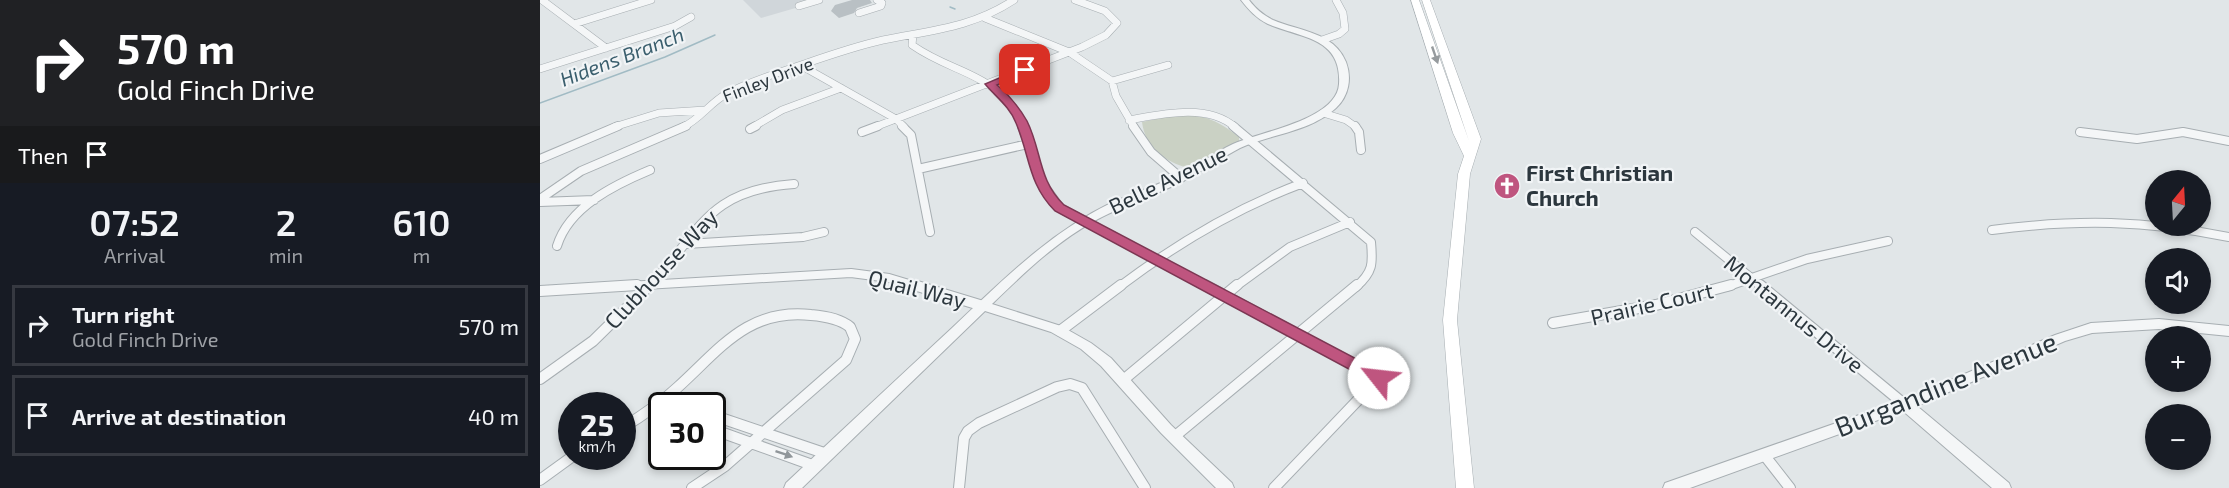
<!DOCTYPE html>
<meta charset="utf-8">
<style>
:root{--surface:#171b24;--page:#20242c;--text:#f1f3f6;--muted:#9ea1a6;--line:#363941}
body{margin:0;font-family:"Exo 2",sans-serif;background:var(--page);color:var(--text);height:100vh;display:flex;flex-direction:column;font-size:22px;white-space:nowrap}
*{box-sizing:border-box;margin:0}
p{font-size:20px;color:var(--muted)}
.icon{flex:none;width:33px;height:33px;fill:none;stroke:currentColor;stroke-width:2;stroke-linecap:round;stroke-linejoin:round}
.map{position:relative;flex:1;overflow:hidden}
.details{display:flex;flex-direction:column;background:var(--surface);width:540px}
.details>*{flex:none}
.top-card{background:#202124;color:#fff;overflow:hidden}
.needle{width:39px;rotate:18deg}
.buttons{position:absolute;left:1605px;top:170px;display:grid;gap:12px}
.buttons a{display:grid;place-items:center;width:66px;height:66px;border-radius:50%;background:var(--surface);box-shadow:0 3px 9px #0003;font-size:30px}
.speed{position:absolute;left:18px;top:392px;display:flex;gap:12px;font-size:30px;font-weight:700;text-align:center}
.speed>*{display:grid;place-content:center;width:78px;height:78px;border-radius:50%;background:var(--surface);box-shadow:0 3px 9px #0003;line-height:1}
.speed small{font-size:15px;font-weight:400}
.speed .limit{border:3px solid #111;border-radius:9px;background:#fff;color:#111}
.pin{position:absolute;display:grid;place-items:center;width:51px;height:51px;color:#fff;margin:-26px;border-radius:12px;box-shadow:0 3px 9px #0006}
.me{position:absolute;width:66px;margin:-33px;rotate:299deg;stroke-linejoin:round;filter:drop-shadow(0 0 4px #0008)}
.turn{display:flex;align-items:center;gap:21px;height:126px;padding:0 18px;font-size:27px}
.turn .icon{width:78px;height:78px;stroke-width:2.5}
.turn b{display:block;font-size:42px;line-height:51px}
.then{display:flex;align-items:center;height:57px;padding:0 18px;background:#0003;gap:12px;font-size:22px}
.eta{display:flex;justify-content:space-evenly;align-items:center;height:102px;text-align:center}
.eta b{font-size:36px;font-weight:600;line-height:42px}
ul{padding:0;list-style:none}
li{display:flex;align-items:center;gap:18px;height:81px;margin:0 12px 9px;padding:0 6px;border:3px solid var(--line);border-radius:0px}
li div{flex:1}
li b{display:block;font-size:22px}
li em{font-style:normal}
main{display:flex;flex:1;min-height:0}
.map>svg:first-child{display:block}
.built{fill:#d0d6da}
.green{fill:#cad1c4}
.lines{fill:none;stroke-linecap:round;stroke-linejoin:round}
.stream{stroke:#a1bbc4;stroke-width:1.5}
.building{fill:#b9c0c4}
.minor-far2-casing{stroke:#a7aeb2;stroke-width:8}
.minor-far1-casing{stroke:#a7aeb2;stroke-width:10}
.minor-casing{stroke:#a7aeb2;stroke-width:12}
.tertiary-casing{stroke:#a7aeb2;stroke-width:2}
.secondary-casing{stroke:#a7aeb2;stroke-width:1}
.minor-far2{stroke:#f4f6f7;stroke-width:7}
.minor-far1{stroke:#f4f6f7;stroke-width:8}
.minor{stroke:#f4f6f7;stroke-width:10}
.tertiary{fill:#f4f6f7;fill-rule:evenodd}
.secondary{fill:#fff;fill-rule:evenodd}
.oneway{fill:#969b9e}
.oneway2{fill:#90969a}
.route{fill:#bf557f;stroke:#7c3753;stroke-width:1.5}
.labels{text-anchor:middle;stroke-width:4.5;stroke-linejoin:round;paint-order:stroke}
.far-street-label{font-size:18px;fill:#2c373e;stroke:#f1f4f6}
.far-water-label{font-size:20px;font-style:italic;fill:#3a5e6d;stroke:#f1f4f6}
.poi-label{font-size:22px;font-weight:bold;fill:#2c373e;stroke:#f1f4f6;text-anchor:start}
.street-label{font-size:22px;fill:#2c373e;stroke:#f1f4f6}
.near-street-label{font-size:27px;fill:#2c373e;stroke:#f1f4f6}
</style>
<main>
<section class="details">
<div class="top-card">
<div class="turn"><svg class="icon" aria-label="right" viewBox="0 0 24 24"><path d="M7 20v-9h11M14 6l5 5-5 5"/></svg><div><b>570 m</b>Gold Finch Drive</div></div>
<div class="then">Then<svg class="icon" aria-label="arrive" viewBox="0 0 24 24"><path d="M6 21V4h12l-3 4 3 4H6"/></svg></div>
</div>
<div class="eta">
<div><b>07:52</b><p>Arrival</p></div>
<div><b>2</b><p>min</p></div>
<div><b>610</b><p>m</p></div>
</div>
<ul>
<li><svg class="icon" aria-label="right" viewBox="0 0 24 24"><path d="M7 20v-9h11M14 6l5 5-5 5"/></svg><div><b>Turn right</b><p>Gold Finch Drive</p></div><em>570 m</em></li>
<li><svg class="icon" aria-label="arrive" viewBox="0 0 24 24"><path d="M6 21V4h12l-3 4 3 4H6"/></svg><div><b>Arrive at destination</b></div><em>40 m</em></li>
</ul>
</section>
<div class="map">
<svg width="1689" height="488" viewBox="0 0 1689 488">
<rect width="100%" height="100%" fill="#e1e6e8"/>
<!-- built -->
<path class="built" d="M203 0H283L221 18Z"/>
<!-- green -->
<path class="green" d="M640 114C666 115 678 121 699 137V141L648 168C625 162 605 147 602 122Z"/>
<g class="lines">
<!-- stream -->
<path class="stream" d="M410 7 415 9
M0 103 125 57 175 35"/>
</g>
<!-- building -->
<path class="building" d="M312 0H330L332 3 317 8 314 13 299 18 291 11 295 5Z"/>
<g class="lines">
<defs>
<path id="minor-far2" d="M2 0 66 48
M259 6 279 0
M319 13 341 6 342 3 337 0
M445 18 529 52 572 81 576 96 594 127
M34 24 111 0
M373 35 372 45C416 76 458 71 483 127
M782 40 799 34 805 29 803 13 796 0
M262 66 356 119 364 127
M0 69 135 26 151 17
M572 81 628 65
M783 113 806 120 816 127
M589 120C622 114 667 103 695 127
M74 127 119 113 165 110
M143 127C159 120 170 103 186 94 210 81 238 73 264 64 290 55 316 46 343 40 392 30 431 28 474 0
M213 127 242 110 301 88
M335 127 542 47 566 35 577 23 565 11 535 0"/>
<path id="minor-far1" d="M362 126 371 135 390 232
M482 126 502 183 520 208 668 287
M593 126 611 152 641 178
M693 126 831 242C833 264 833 272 816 287
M815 126 819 132 821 150
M210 129 216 126
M322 132 338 126
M1540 132 1597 139 1643 132 1689 141
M0 159 78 126
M378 169 488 144
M0 199 41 171 146 126
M0 202 54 200
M1452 230C1537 219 1605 220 1689 237
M1155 232 1222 287
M146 244 263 237 284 232
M17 246C29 207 74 185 110 170
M71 287 311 273 349 278 379 287
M109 287C161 231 167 190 254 184
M579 287C636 244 696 208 763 183
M695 287 750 247 810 222
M1186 287 1267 259 1348 241"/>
<path id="minor" d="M374 285 443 306
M665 285 839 378H864
M1220 285 1364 404
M0 291 97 285
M1013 323 1116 305 1191 285
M520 331 581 285
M0 379 53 341 110 285
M582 381 697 285
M125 399 143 405
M172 415 287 454
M82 428C102 416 121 403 138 387 180 349 208 308 271 315 284 316 299 318 310 327L315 339 306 360 185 466 152 488
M172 429 275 466
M634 437 817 285
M1225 456 1250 488
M0 480 33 456
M419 488 424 438 428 431 439 423 517 387 530 384 542 388 605 488
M734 488 839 378"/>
<path id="tertiary" d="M701 0H709C716 9 723 15 733 20 759 31 794 32 806 62 812 78 809 96 796 108 770 132 731 134 700 148 681 158 664 170 645 180 617 195 586 204 558 219 518 240 484 273 452 304L521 326 551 343 571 358 631 425 692 483 694 488H676L621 433 561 366 541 349 511 332 445 311 262 488H244L246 483C301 431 356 380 412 328 462 281 509 233 571 203 593 193 617 186 638 175 657 166 674 153 693 144 719 132 797 120 799 84 802 37 760 38 728 24 716 18 709 10 701 0Z
M1619 319 1689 326V336L1619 329 1552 333 1525 341 1377 406 1469 483 1471 488H1452L1363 411 1150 488H1123L1125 483 1376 395 1515 335 1551 323Z"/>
<path id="secondary" d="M871 0H879L929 141 882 0H890L941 139 930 174 917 320 934 488H916L903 320 918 174 924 156 913 133Z"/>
</defs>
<!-- minor-far2 casing -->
<use href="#minor-far2" class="minor-far2-casing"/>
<!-- minor-far1 casing -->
<use href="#minor-far1" class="minor-far1-casing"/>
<!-- minor casing -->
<use href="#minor" class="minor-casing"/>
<!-- tertiary casing -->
<use href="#tertiary" class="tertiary-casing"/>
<!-- secondary casing -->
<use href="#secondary" class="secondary-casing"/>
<!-- minor-far2 -->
<use href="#minor-far2" class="minor-far2"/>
<!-- minor-far1 -->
<use href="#minor-far1" class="minor-far1"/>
<!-- minor -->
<use href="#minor" class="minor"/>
<!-- tertiary -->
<use href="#tertiary" class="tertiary"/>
<!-- secondary -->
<use href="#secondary" class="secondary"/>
</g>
<!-- one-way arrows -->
<defs><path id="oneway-solid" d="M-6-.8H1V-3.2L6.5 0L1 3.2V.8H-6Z" transform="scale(1.5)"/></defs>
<use class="oneway" href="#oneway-solid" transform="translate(895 55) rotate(71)"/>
<use class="oneway2" href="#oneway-solid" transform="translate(244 454) rotate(19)"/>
<!-- route -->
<path class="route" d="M485 67 491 70 489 72 457 85C469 95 479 107 487 121 502 151 498 180 524 205L845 374 847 378 845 382H833L515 211C488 184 490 156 476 123 470 107 456 97 445 84Z"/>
<!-- icons -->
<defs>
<symbol id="church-disc" viewBox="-11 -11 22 22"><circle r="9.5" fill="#bf557f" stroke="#f1f4f6"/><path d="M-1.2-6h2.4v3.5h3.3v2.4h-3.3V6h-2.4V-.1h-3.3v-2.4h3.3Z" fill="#fff"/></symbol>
</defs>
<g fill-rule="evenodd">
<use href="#church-disc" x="952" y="171" width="30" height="30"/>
</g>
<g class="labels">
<!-- far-street labels -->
<g class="far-street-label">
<text transform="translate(228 80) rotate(-21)" y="6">Finley Drive</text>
</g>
<!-- far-water labels -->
<g class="far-water-label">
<text transform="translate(82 57) rotate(-21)" y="7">Hidens Branch</text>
</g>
<!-- poi labels -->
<g class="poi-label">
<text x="986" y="181">First Christian<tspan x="986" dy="25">Church</tspan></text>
</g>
<!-- street labels -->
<g class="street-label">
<text transform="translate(628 180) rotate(-26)" y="8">Belle Avenue</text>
<text transform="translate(121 269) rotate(-47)" y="8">Clubhouse Way</text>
<text transform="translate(377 289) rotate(14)" y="8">Quail Way</text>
<text transform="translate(1112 304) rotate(-13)" y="8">Prairie Court</text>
<text transform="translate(1254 314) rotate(39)" y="8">Montannus Drive</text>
</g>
<!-- near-street labels -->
<g class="near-street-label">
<text transform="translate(1406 385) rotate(-22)" y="9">Burgandine Avenue</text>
</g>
</g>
</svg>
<div class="buttons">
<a><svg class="needle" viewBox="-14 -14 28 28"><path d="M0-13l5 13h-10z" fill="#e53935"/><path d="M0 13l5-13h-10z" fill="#9ea1a6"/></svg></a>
<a><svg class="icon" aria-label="sound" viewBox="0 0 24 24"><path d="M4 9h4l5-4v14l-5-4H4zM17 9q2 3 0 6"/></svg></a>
<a>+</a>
<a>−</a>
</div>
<div class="speed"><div>25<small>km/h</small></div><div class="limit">30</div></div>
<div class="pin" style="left:485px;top:70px;background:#d93025"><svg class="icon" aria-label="arrive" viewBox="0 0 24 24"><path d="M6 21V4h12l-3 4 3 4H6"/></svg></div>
<svg class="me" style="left:839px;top:378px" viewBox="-20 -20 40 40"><circle r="19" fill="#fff"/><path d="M0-13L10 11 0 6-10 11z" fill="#bf557f"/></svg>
</div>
</main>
